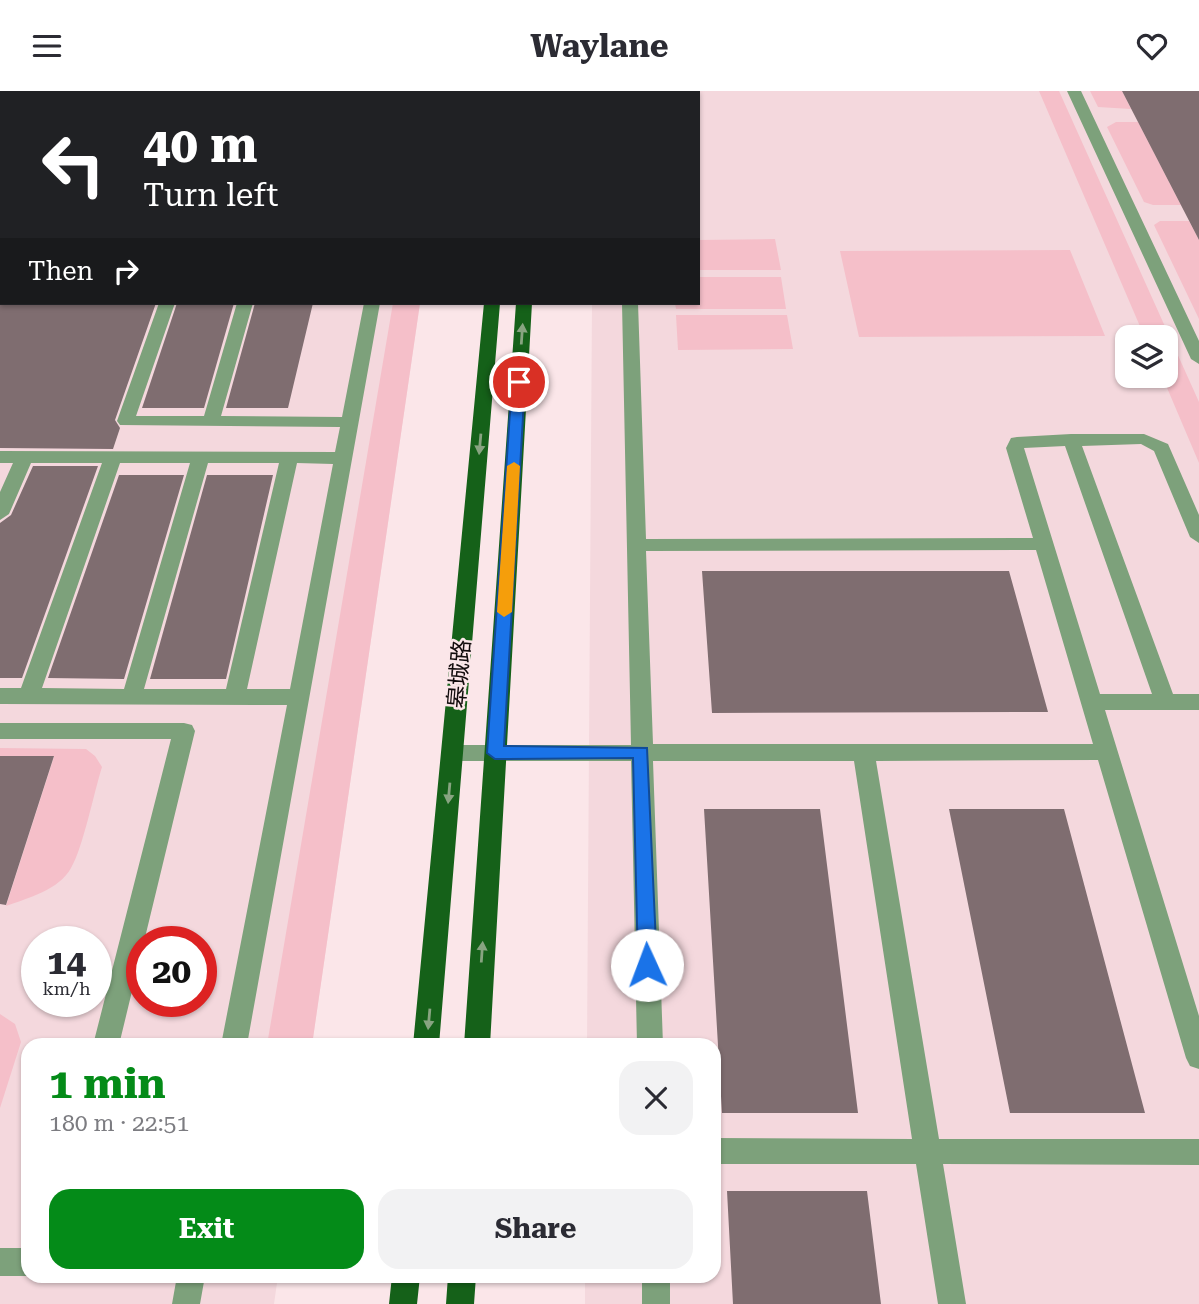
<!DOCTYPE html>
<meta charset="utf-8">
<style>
:root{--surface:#fff;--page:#f2f2f3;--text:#2b2b33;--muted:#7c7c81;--accent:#048b18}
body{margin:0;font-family:"Roboto Serif","Noto Sans SC",serif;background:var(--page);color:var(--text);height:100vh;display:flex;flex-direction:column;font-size:26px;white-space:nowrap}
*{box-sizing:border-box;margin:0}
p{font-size:23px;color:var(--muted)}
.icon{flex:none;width:38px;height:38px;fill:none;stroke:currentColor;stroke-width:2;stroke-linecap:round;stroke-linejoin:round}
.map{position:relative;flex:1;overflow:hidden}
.drawer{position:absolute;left:21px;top:947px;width:700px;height:245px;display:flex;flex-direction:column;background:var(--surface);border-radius:21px;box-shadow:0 2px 5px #0004}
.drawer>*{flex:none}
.top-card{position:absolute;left:0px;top:0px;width:700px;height:214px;box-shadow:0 2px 5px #0004;background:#202124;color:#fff;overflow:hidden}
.fabs{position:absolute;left:1115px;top:234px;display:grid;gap:14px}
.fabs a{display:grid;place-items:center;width:63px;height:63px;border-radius:14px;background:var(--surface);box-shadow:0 2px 5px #0004;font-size:35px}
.speed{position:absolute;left:21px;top:835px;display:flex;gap:14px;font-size:35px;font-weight:700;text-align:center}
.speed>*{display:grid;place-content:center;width:91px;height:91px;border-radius:50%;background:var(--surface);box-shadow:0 2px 5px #0004;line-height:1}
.speed small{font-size:18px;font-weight:400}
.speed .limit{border:10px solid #d22;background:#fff;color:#111}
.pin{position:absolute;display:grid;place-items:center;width:60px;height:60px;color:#fff;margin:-30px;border:4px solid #fff;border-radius:50%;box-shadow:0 2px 7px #0007}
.me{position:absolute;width:77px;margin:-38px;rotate:358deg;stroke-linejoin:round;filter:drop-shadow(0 0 5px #0008)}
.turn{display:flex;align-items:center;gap:24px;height:147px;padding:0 28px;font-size:32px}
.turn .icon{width:91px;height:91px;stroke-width:2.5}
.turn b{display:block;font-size:49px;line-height:60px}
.then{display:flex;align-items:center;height:66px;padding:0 28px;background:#0003;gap:14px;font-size:26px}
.round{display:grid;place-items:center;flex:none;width:74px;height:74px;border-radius:21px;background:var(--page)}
.overview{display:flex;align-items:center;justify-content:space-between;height:119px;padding:0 28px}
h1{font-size:42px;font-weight:700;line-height:52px;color:var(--accent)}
.primary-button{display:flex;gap:14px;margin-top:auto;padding:14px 28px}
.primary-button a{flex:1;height:80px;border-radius:21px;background:var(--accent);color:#fff;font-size:28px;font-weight:700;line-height:80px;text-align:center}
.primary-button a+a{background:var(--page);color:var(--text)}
header{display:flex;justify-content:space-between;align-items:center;height:91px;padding:0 28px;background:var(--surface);font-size:32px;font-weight:700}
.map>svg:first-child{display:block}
.built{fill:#f4d8dd;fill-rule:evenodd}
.green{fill:#f5bfc9}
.building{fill:#7f6d70}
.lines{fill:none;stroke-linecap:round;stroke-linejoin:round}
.minor{fill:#7da17b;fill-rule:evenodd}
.major{fill:#156119;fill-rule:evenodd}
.oneway{fill:#88a481}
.route{fill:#1a73e8;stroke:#114b97;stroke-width:2}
.slow{fill:#f59e0b}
.labels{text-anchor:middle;stroke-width:5;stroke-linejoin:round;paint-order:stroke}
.street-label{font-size:23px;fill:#120c0d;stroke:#fbe6e9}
</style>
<header><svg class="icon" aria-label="menu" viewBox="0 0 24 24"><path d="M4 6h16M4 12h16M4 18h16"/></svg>Waylane<svg class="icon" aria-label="heart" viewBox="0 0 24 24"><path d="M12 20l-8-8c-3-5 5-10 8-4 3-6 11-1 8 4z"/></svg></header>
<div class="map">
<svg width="1199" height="1213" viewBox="0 0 1199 1213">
<rect width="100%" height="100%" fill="#fbe6e9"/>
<!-- built -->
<path class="built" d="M0 0H451L2 2V212H420L312 954H28V1185H278L274 1213H0ZM37 850H96V910H37ZM142 850H201V910H142Z
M594 0H1199V1213H585V1185H714V954H587L592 212H698V2ZM1127 247H1166V285H1127Z"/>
<!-- green -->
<path class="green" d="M1039 0H1059L1199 311V372L1162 285H1166V247H1145Z
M1090 0H1122L1131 18 1098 16Z
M1116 31H1138L1181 114H1153L1144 111 1107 36Z
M1160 130H1189L1199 149V228L1154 134Z
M775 148 781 179H698V149Z
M1070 159 1105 245 859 246 840 160Z
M698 186H781L786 218H676L675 212H698Z
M393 212H420L312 954H267Z
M676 224H787L793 258 678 259Z
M0 657 86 658 95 665 102 676C94 701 83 757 71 777 59 799 28 807 6 815L54 666 0 665Z
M0 923 15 933 21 951 0 1017Z"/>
<!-- building -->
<path class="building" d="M1122 0H1199V149L1138 31Z
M0 212H156L115 329 120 337 113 358 0 357Z
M177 212H234L204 317H142Z
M255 212H313L288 317H226Z
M33 375H98L22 587H0V432L11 424Z
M119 384H184L124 588 48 587Z
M207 384H273L226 588H150Z
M702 480H1009L1048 621 712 622Z
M0 665H54L6 814 0 813Z
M704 718H820L858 1022H722Z
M949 718H1064L1145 1022H1010Z
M727 1100H867L881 1213H733Z"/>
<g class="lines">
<!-- minor -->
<path class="minor" d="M31 0H45L31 2Z
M234 0H248V2H234Z
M300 0H314L300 2Z
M404 0H418L404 2Z
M1067 0H1081L1199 250V273L1191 268Z
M0 62H2L0 73Z
M159 212H175L136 325H204L237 212H253L221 325 342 326 364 212H380L247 954H221L287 614 0 613V597H21L102 372H31L9 423 0 429V401L13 372H0V360L335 361 340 336 120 334 117 330ZM120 372H190L124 598 42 597ZM208 372H279L226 598H144ZM297 372 333 373 290 598H247Z
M622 212H638L646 448 1033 447 1006 357 1011 347 1017 346 1071 343H1144L1168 353 1199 424V452L1190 446 1154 360 1141 353 1082 355 1173 603H1199V619H1105L1199 925V978L1190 975 1186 967 1098 669 876 670 939 1048H1199V1074L943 1073 966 1213H938L916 1073H714V1047L912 1048 854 670H653L663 954H637L631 670H452L444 668 441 662 444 656 452 654H631ZM1065 355 1152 603H1100L1024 357ZM1036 459 1093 653H653L646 460Z
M0 632H184L192 634 195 640 119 954H93L171 648H0Z
M0 1157H28V1185H0Z
M177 1185H205L200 1213H172Z
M642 1185H670V1213H642Z"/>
<!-- major -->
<path class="major" d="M504 0H518V2H504Z
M531 0H545L531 2Z
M484 212H500L439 954H413Z
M516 212H532L490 954H464Z
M392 1185H420L417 1213H389Z
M448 1185H476L474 1213H446Z"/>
</g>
<!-- one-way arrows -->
<defs><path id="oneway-solid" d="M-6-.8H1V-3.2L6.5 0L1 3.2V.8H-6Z" transform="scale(1.75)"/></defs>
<g class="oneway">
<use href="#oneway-solid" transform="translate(522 243) rotate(-86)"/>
<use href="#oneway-solid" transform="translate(480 353) rotate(95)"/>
<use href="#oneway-solid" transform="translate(449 702) rotate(95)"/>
<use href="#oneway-solid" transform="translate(482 861) rotate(-86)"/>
<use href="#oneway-solid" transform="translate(429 928) rotate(95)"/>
</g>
<!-- route -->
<path class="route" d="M519 287 525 291 504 655 647 657 657 874 654 880H641L638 874 633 667 495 668 487 662 512 291Z"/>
<!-- slow -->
<path class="slow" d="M514 371 520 375 512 521 504 526 497 521 507 375Z"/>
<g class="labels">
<!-- street labels -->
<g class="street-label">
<text transform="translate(459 583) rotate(-85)" y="8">皋城路</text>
</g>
</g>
</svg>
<div class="fabs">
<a><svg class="icon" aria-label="layers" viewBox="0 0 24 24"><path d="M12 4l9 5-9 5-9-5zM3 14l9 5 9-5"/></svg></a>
</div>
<div class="speed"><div>14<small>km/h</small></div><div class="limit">20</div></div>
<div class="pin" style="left:519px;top:291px;background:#d93025"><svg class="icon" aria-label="arrive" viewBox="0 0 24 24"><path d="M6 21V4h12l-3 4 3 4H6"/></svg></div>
<svg class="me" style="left:647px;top:874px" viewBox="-20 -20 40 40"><circle r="19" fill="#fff"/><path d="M0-13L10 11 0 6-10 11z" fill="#1a73e8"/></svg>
<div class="top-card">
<div class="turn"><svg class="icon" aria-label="left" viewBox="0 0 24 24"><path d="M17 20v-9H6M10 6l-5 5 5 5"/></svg><div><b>40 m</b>Turn left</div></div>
<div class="then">Then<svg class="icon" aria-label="right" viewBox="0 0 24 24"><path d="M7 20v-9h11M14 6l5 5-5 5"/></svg></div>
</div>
<section class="drawer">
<div class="overview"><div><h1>1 min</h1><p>180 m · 22:51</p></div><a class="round"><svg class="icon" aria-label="close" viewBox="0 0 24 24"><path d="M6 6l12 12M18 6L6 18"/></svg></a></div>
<div class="primary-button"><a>Exit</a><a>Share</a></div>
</section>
</div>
